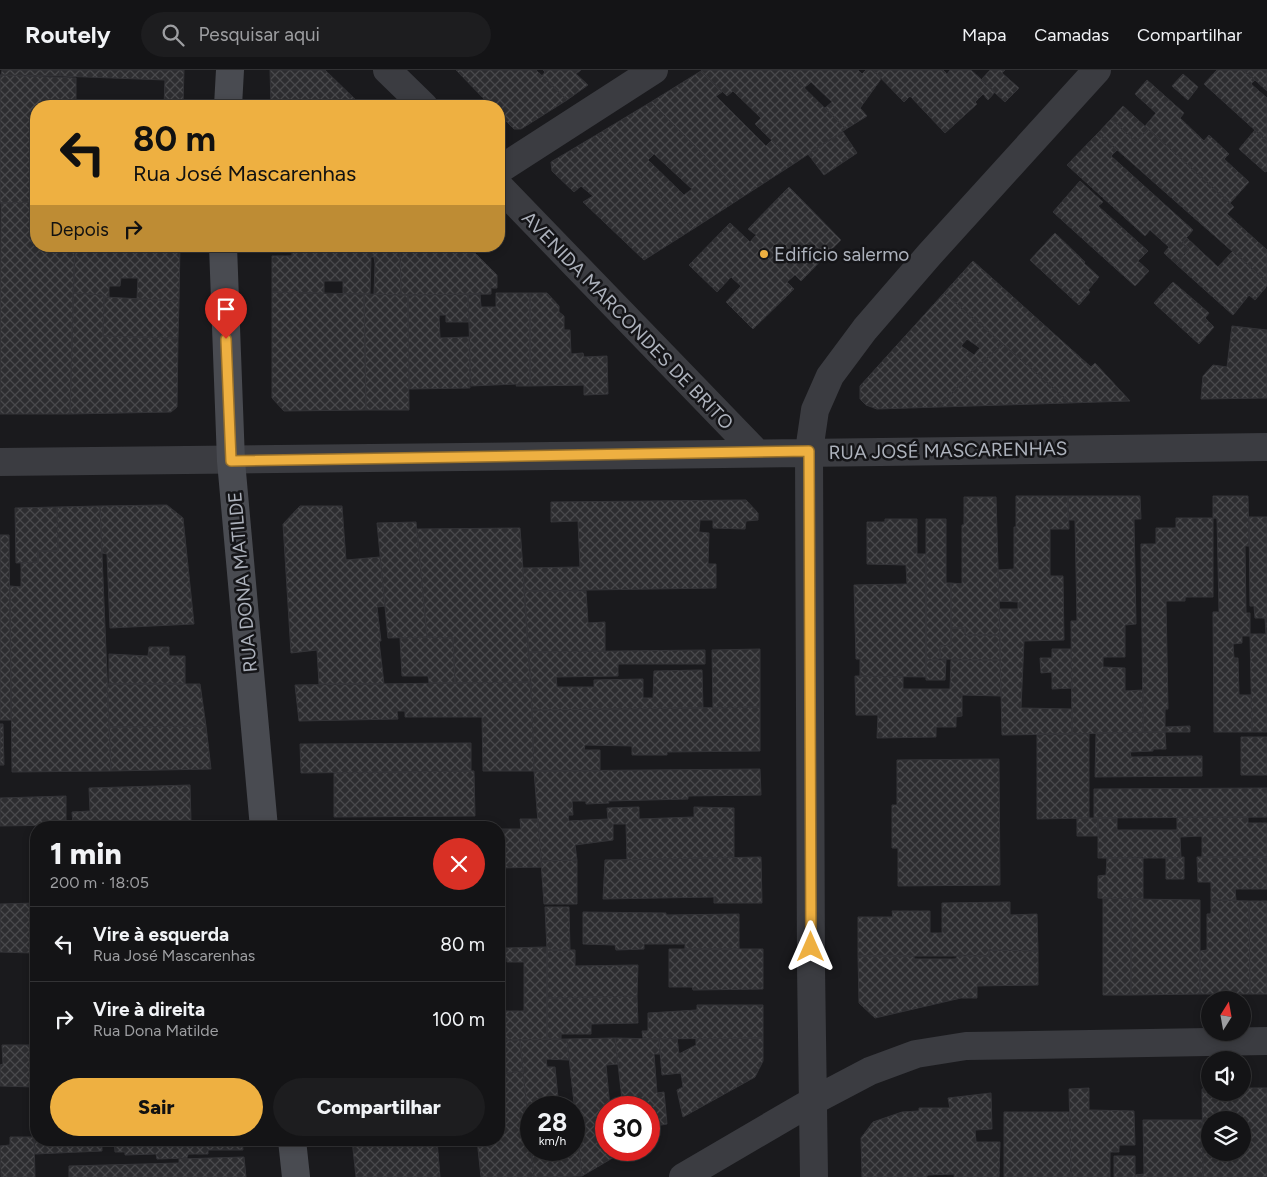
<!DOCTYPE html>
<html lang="pt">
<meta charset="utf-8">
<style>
:root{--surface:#141416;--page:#1d1d1f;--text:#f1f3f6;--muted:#9d9ea1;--line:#333335;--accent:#eeb041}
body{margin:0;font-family:Figtree,sans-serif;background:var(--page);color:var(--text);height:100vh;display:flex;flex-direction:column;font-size:19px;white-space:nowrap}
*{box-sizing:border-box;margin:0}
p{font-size:16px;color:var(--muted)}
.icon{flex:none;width:28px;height:28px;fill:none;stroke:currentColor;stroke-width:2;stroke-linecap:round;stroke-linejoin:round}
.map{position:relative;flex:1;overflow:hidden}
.details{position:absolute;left:30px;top:751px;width:475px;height:325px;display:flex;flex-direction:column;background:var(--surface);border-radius:20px;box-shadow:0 2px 8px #0003,0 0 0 1px var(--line)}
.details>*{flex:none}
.banner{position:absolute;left:30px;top:30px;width:475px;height:152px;border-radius:20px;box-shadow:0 2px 8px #0003,0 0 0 1px var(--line);background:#eeb041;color:#111;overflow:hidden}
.needle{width:32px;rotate:11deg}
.buttons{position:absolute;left:1201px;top:921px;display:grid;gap:10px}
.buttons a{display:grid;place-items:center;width:50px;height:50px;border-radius:50%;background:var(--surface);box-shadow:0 2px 8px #0003,0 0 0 1px var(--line);font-size:25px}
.speed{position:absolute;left:520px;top:1026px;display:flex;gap:10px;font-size:25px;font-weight:700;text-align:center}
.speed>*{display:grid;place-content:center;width:65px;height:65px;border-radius:50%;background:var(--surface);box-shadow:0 2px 8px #0003,0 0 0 1px var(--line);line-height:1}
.speed small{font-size:12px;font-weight:400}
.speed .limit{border:8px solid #d22;background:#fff;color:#111}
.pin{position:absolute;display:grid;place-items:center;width:42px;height:42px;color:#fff;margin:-51px -21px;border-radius:50% 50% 50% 0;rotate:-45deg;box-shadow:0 0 5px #0007}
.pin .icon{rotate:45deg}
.me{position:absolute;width:55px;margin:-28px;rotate:0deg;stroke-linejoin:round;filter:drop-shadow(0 0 4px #0008)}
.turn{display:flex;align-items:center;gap:18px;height:105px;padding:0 20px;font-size:22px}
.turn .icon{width:65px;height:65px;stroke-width:2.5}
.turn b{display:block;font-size:35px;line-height:42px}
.then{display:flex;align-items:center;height:48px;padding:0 20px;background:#0003;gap:10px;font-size:19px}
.round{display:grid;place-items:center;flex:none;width:52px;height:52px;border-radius:26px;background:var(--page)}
.head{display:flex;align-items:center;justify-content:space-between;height:85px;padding:0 20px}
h1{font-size:30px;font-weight:800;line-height:38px}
.button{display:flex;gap:10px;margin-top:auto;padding:10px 20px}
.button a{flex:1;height:58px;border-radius:30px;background:var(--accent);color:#111;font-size:20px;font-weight:800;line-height:58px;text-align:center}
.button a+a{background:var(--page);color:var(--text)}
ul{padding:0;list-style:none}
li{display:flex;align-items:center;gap:15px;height:75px;padding:0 20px;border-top:1px solid var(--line)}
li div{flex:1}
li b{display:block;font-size:19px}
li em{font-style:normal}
header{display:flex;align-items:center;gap:30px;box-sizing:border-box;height:70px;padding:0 25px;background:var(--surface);border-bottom:1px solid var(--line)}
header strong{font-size:24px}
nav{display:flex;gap:28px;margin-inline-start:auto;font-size:18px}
.search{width:350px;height:45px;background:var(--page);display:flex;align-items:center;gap:12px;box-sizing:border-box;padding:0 18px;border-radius:28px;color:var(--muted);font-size:19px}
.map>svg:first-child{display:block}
.building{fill:url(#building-cross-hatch);stroke:#343438;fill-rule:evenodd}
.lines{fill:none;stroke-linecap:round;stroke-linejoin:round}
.street{stroke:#3b3c41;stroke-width:28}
.secondary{stroke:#494b51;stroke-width:28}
.route-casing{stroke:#9b722a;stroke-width:12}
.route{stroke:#eeb041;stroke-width:9}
.poi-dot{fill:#eeb041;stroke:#151518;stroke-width:2}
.labels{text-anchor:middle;stroke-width:5;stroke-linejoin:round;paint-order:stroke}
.poi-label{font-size:19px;fill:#adb2bc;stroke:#151518;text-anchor:start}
.street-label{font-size:19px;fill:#adb2bc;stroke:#151518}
</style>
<header>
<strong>Routely</strong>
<div class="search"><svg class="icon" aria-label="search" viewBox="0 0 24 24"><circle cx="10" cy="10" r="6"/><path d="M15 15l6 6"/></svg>Pesquisar aqui</div>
<nav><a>Mapa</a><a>Camadas</a><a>Compartilhar</a></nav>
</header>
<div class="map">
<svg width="1267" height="1107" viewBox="0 0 1267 1107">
<defs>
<pattern id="building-cross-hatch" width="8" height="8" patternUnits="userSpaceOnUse" patternTransform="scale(1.25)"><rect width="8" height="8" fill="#2d2d30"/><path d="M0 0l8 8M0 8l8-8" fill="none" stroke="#49494c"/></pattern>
</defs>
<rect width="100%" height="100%" fill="#1a1a1d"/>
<!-- building -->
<path class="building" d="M2 0H60V6L1 5Z
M60 0H184L183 36H164L165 10 60 6Z
M270 0H325L362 36H271Z
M456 0H536L567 30 521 59H514L499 44V36H491Z
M543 0H581L576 4 588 15 567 30 542 6 545 2Z
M702 0H786L846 59 795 93 755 54 761 48 733 21 727 26 701 1Z
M786 0H858L862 4 866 0H873L881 9 860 38 867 46 846 59 825 38 832 32 811 12 804 18Z
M873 0H943L947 4 950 0H971L995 22 988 30 983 24 975 32 977 34 945 63 910 26 904 32Z
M990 0H1005L1002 3 1019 18 1005 32 981 10Z
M1217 0H1243L1255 10 1251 14 1267 28V71L1204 14Z
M1243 0H1267V21L1255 10Z
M701 1 722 22 716 26 766 76 772 70 795 93 744 126 651 32Z
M1183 4 1198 17 1188 30 1172 16Z
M0 5 76 8V36H36V132L0 133Z
M1147 10 1184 43 1180 48 1204 71 1209 65 1229 84 1224 89 1249 112 1230 133 1145 56 1156 43 1135 24Z
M651 32 744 126 693 159 598 64ZM654 84 692 119 684 125 648 90Z
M76 35 141 36H76Z
M1123 36 1148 59 1136 72 1111 49Z
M1111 49 1136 72 1148 59 1234 137 1227 144 1267 180V212L1098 63Z
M1255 60 1267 71V101L1265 102 1239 79Z
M843 62 857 83 824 105 808 84Z
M1098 63 1117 80 1111 86 1193 160 1182 173 1189 179 1176 194 1164 183 1169 177 1150 160 1145 166 1067 95Z
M598 64 693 159 644 190 583 132 593 126 581 116 574 122 552 101 551 92Z
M1080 111 1103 132 1098 136 1148 181 1138 191 1149 201 1135 216 1053 142Z
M789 117 841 170 801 211 795 205 787 212 794 219 753 259 726 232 741 216 731 207 717 222 689 195 730 153 750 172 756 165 748 159Z
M36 132V176H75L70 344H0L1 133Z
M1055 163 1085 192 1084 193 1099 207 1088 220 1090 222 1079 235 1030 190Z
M1187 168 1218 197 1233 181 1267 212V216L1255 230 1249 225 1233 245 1176 194 1189 179 1182 173Z
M75 176H180L179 231 137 229 138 208H121L120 216H109V228L104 227V225L73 223Z
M292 176H400L401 225 374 224 375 194 374 187H371L370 224H343V211H324V224L272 222V186H292Z
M400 176H468V183H475L497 205V218H491V224L401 225Z
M973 191 1091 297 1095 293 1130 331 1068 333 1067 330 944 223Z
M1173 212 1209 243 1205 248 1214 257 1199 274 1154 233Z
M272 222 364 224 366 340 284 341 272 328Z
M73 223 104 225 103 266 178 268 177 337 171 342 70 344Z
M496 223H530V316H516L517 314 471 316 468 224H480L481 237H496Z
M530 223H547L559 236V242L564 246V260H570L571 284 583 283 584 287 607 286 608 324 584 325V315L530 316Z
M944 223 1003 274 970 303 940 337 877 339 866 335 860 329V316ZM967 269 980 278 974 285 961 276Z
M364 224 408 225 409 340H366Z
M468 224 469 252H446V245H439L440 268 469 267 470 318 409 319 408 225Z
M104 227 179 231 178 268 103 266Z
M1232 256 1267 260V328L1201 329 1203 306 1213 295 1227 297Z
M1003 274 1067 330 1068 333 940 337 970 303Z
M1016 426H1068L1069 459H1050V506H1063L1064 570 1024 571 1021 638 1072 639V664L1002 665 999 539H1018V532L999 531 998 500 1014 499V457H1016Z
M1068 426H1140L1141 449H1134L1136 554 1125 555V587H1103V597L1125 598V621L1143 620V662L1072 664 1071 551H1077L1075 450H1068Z
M1213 426H1248L1249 476H1245L1246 543H1250V566H1242V573L1233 574 1234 588H1238L1239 625H1251L1252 662H1214L1213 542H1219L1217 448H1213Z
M964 427H996L1000 565H965V558H951V513L962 514V455H964Z
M746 430 758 443V450L746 451 745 459 713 458V450H700L699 462 709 463 708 494H716V518L524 521 523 498 580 497 578 451 551 452V432Z
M167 435 183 448 194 554 110 558 107 484 102 483 100 436Z
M100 436 111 701 12 702 10 516 21 517V493L38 492V481H58L57 437Z
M300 436H342L346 490 380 487 385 536 377 537 381 571H379L384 614H319L317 580 291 583 283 454Z
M57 437 58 481H38V492L16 493 15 438Z
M1249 447H1267V662H1252L1250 564H1266L1265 548H1255L1254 536H1250Z
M1176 448H1213V527H1185V531H1166L1168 639H1165V657L1190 656V662H1143L1141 474H1156V458H1176Z
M885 449H917V484H926V607L860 606V589H856L854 515 907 514 906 495 867 494V452H885Z
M926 449H946V513H951V575L940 576V589L926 590Z
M416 452 427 567 388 568 377 453Z
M520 458 531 612 455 613 453 568 427 567 417 459Z
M0 465H9L11 650H0Z
M524 521H586L588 553 605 552V581L528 582Z
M951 558H965V565H1000V590L940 589V576L951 575Z
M427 567 453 568 455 613H429L428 606H402L400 568Z
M149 577H169V586H185V614H109V584L148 586Z
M760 579V637L713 638 712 580Z
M1052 579H1071L1072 618 1052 619V602L1041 603 1040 588H1052Z
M705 580V594H618V606L556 607 557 617H594V610L643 609V628H653L654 601 702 600 703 638 532 640 528 582Z
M926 590H946L945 610H926Z
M951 590H1000L1001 626 962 625V646L956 647V657H936V667L877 668 878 645H856L855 606 903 607V619H950Z
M531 612 534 701H483L482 647H405V641H397L398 649 299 651 295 615Z
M107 614H200L206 656 109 657Z
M760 637V681L667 682V685H632V676L585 675 584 680H600V701H534L532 640Z
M0 654H3L4 695H0Z
M206 656 211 699 111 701 109 657Z
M1165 662 1166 679H1153V681L1130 682 1131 687 1202 686V706L1095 707 1096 663Z
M1037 664H1089V748L1037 749Z
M1241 667H1267V705H1241Z
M471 673V701L301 703 300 674Z
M999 689 1000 815 898 816V778H892V735H897V690Z
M760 699 761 725 688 726V729L608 731 609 733 586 734V731H572L573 745H568L569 751 608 749 607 738 639 737V749L694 747V737L734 738V787L627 790 626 754H613V770L575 775 577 790 541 791 534 701Z
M471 701H474L475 746 334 747V703Z
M190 715 191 752 73 755 72 742 90 741 89 718Z
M1267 718V747L1094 748V719Z
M66 726V755L0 756V728Z
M1177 747H1248V753H1267V787H1202V766L1180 767 1181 788H1098V748H1117V760H1177Z
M1077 748H1098V766H1077Z
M520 749H538L542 797 499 798V759H521Z
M761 787 762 833H714V827L603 829 605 790Z
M1143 787V829L1098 828V806L1106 805 1107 788Z
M1184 787V809H1166V788Z
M1197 787H1267V819H1235L1236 830H1211V812H1198Z
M577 790V834H544L541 791Z
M1103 828 1131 829V925H1103Z
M1131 829 1200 830V924L1131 925Z
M1211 830 1249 831 1250 924H1200V881L1207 880V844H1211Z
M1249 831H1267V924H1250Z
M1010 832V845L1037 844 1038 881 989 880V886H858V847H893L892 841H930V863H942V833Z
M36 833V880H31V883L0 882V834Z
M545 837H569L570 880H547Z
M583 842 666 843V845L739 844V879H685V874H644V879L616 880 615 875 583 874Z
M547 877V969L499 970V941H524V892H507V888H505V878Z
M669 879H763V919L693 920 692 917H669Z
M31 880H36V941H32Z
M547 880H575V896L638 895 637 926 547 928Z
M989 880 1038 881V915L977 916V928H961L875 948 859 933 858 886H914V889H956L957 885 989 886Z
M499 886V890H504V937H499Z
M637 926 638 953 591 954V964H561V969H547V928Z
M697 935H763V968L643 969 642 961H648V943L697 940Z
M32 941H36V1001H34Z
M615 968 659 969 660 984H654L657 1023 664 1022 667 1054 649 1057V1038H623Z
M615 968 618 994 606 995 610 1038H606V1080H626L582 1106 567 969Z
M677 968 679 984 696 975V969L763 968V991L755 1007 683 1047 677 1020 683 1017 681 1003 662 1005 659 969Z
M567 969 569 990 546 989 547 997H555L559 1038H531V1079L520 970Z
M499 970H520L523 1001 499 1004Z
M2 975H33L34 1017 0 1016V995L3 994Z
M523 1001 534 1107H481L477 1070H499V1004Z
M1089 1018V1040L1134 1041 1135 1075H1119V1082H1110V1107H1071L1069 1019Z
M1210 1018V1022H1242V1018H1267V1107H1203L1202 1019ZM1210 1050H1242V1082H1210Z
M34 1023H36V1061H34Z
M991 1023 992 1059 975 1060 976 1072H1000L999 1107H954V1104L927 1105V1107H862L861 1068 873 1052 902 1042 919 1041V1038H950L948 1028Z
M1004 1042H1070L1071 1107H1004Z
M1143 1050H1202L1203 1107H1135V1105L1144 1104Z
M34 1061H36V1070H102V1081L35 1084Z
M574 1062H577L582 1106 534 1107 531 1080H574Z
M10 1067H34L35 1107H1L0 1076 10 1075Z
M114 1070H242L243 1080H208V1084H188L187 1088 157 1089 156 1084 125 1085V1082H115Z
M352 1070H437L440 1107H356Z
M1114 1086H1135V1107H1114Z
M244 1087 246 1107H69V1096L179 1093V1089Z"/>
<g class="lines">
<!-- street -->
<path class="street" d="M387 0 424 36
M499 100 654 0
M499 116 757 383
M0 392C422 391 845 380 1267 377
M683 1107 813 1031 870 1001 916 984 966 976 1267 971
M814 1107 811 897 809 381 815 340 830 306 865 259 929 185 1097 0"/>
<!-- secondary -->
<path class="secondary" d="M228 36 230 0
M223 176 231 391 264 758
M292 1070 296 1107"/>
</g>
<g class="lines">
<defs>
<path id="route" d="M226 269 231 391 809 381 811 877"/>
</defs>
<!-- route casing -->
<use href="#route" class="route-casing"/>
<!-- route -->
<use href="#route" class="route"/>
</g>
<!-- markers -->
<circle class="poi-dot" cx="764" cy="184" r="5"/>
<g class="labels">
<!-- poi labels -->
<g class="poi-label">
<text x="774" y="191">Edifício salermo</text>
</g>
<!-- street labels -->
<g class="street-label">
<text transform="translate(628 250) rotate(46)" y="7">AVENIDA MARCONDES DE BRITO</text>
<text transform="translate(948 380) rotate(-1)" y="7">RUA JOSÉ MASCARENHAS</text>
<text transform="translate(242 512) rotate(-95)" y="7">RUA DONA MATILDE</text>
</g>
</g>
</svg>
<div class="buttons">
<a><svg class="needle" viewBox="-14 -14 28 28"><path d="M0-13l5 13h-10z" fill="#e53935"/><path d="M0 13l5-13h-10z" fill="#9d9ea1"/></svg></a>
<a><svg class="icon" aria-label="sound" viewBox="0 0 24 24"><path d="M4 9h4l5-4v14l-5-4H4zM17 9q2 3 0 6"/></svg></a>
<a><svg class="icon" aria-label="layers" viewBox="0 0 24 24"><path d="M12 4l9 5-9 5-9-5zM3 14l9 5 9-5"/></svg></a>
</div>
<div class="speed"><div>28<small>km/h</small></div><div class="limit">30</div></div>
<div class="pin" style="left:226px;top:269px;background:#d93025"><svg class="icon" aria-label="arrive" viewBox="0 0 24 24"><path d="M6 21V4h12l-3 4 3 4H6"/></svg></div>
<svg class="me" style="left:811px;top:877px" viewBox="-20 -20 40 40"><path d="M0-17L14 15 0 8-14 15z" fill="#eeb041" stroke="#fff" stroke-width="4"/></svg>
<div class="banner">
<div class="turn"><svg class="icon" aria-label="left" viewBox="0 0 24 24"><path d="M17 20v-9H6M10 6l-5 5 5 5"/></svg><div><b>80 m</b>Rua José Mascarenhas</div></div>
<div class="then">Depois<svg class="icon" aria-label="right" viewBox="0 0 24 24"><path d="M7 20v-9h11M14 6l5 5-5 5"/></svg></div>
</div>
<section class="details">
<div class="head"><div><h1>1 min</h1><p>200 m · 18:05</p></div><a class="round" style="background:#d93025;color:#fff"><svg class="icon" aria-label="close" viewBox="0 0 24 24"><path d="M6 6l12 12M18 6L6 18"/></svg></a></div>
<ul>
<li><svg class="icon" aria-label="left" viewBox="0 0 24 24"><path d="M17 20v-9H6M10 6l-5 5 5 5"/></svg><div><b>Vire à esquerda</b><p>Rua José Mascarenhas</p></div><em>80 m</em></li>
<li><svg class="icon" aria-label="right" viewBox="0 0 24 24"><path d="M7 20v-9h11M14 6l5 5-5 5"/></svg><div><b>Vire à direita</b><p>Rua Dona Matilde</p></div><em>100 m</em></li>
</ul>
<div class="button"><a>Sair</a><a>Compartilhar</a></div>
</section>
</div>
